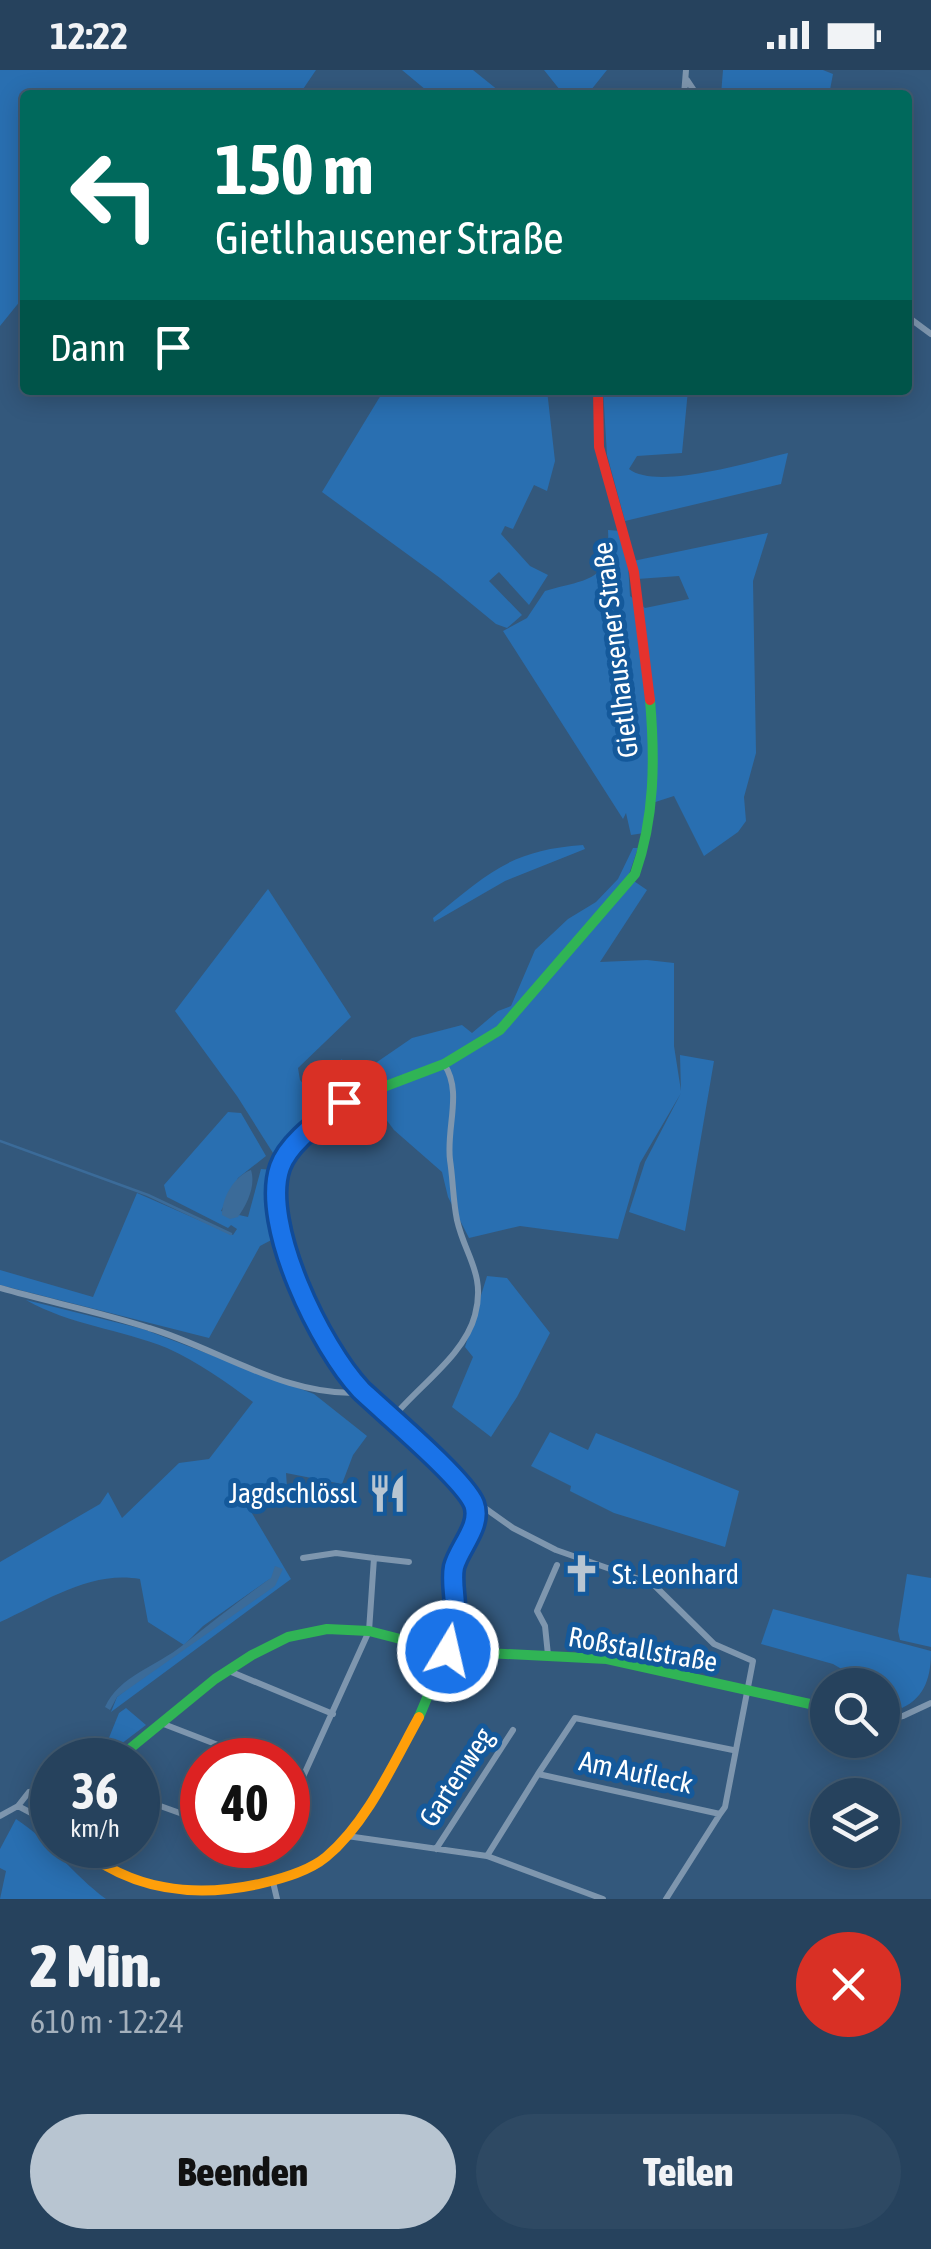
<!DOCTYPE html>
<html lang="de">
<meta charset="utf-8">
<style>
:root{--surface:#26425d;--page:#2e4963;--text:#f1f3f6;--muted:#a4b0bc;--line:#425b72;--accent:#b8c5d1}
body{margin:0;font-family:"Asap Condensed",sans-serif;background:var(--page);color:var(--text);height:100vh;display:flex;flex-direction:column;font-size:38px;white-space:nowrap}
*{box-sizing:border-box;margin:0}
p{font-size:32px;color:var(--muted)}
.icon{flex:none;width:55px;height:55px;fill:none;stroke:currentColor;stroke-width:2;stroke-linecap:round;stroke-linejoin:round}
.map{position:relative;height:1829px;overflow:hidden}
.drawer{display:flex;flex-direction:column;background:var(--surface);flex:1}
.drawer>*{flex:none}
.top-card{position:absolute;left:20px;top:20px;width:892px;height:305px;border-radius:10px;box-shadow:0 5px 25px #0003,0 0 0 2px var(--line);background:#00695c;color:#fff;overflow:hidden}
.controls{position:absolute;left:810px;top:1598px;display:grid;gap:20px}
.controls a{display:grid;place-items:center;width:90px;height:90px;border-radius:50%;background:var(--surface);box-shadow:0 5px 25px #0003,0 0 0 2px var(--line);font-size:50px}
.speed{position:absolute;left:30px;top:1668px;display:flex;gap:20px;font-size:50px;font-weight:700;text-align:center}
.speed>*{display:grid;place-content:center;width:130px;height:130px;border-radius:50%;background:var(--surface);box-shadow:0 5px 25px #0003,0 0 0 2px var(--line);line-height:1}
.speed small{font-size:25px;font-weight:400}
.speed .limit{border:15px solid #d22;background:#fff;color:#111}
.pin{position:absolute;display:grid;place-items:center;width:85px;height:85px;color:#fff;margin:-42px;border-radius:20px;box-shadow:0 5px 15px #0006}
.me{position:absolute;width:110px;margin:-55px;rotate:9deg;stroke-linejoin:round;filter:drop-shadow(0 0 8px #0008)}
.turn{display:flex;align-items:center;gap:35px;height:210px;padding:0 30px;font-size:45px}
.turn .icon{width:130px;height:130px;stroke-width:2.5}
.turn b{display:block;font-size:70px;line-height:85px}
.then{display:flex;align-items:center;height:95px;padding:0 30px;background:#0003;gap:20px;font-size:38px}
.round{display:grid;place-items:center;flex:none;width:105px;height:105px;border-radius:52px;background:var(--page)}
.overview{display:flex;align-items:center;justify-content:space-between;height:170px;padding:0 30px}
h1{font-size:60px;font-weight:800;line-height:75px}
.primary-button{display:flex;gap:20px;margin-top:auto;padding:20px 30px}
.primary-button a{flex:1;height:115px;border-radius:60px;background:var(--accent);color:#111;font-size:40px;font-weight:800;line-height:115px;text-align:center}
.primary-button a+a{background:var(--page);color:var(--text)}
.status{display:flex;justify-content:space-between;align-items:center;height:70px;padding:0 50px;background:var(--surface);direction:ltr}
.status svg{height:28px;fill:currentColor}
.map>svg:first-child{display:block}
.green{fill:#296fb1}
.water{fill:#3b6b99}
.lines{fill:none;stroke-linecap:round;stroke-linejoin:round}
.stream{stroke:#3b6b99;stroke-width:2.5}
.street{stroke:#7e96ae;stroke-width:6}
.fast{stroke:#30b455;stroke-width:10}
.slow{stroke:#ff9f0a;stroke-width:10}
.jam{stroke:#e5322d;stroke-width:10}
.route-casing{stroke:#114b97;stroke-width:25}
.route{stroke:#1a73e8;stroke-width:18}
.labels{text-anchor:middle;stroke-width:10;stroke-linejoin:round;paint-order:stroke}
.street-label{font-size:28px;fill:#fff;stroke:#14599b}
.poi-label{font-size:28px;fill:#fff;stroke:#14599b;text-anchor:end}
</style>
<div class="status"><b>12:22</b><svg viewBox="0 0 49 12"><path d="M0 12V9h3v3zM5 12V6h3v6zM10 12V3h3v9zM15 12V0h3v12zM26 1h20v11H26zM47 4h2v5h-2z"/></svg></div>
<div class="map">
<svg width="931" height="1829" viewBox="0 0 931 1829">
<rect width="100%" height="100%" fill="#33587c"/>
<!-- green -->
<path class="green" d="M0 0H316L299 25H25V225L0 256Z
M402 0H473L504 25H432Z
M544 0H607L587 25H564Z
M723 0H823L833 4 829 25H721Z
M384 320H547L555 391 547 421 534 415 513 459 505 456 501 464 530 496 548 505 529 535 499 502 489 511 522 545 507 558 496 554 440 508 322 422Z
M603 320H688L682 383 637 386 629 399C657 421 753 391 788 383L781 414 625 451 607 385Z
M608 460 620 461 628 494 630 526 645 538 689 529 679 506 637 509 633 491 768 463 753 511 756 683 744 727 746 751 738 762 704 786 674 726 646 735 644 763 631 765 626 743 623 749 503 561 527 548 545 521C588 508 611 513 608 460Z
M583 775 585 779 505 811 434 852 433 848C487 804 510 780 583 775Z
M633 778H638L628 807 647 820 600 892 647 890 674 893V976L681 1021 680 985 714 991 685 1161 629 1142 645 1092 681 1023 640 1093 618 1169 520 1156 469 1168 448 1127 442 1102 394 1060 367 1024 358 1019 338 1029 287 1080 280 1085 273 1083 237 1026 175 941 268 819 351 947 298 998 300 1010 318 1031 343 1000 341 989 361 1003 412 968 462 955 472 963 498 941 511 936 535 880 568 849 596 832 618 809Z
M228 1042 241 1043 266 1086 238 1108 221 1141 248 1147 261 1099 274 1100 270 1150 277 1167 260 1176 209 1268 0 1215V1200L93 1227 137 1123 233 1165 237 1159 231 1155 228 1158 167 1127 164 1115Z
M487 1206 507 1208 550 1263 517 1327 491 1367 452 1337 473 1287 465 1277Z
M26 1230 143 1259 314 1324 367 1366 353 1385 342 1414 286 1403 287 1417 250 1440 291 1509 111 1642 117 1627 271 1508 203 1556 184 1575 148 1552 140 1509C91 1500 44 1532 0 1552V1492L100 1434 108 1422 122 1448 179 1393 209 1389 253 1332C226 1312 198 1292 167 1278 120 1259 70 1255 26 1230Z
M550 1362 588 1380 596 1363 739 1421 725 1477 614 1443 570 1421 571 1416 531 1396Z
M907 1504 931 1508V1577L900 1570 898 1561Z
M773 1539 931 1581C931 1605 926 1627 902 1638L883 1625 882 1615H869L833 1594 761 1574Z
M126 1638 146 1655 100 1690 119 1643Z
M16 1749C51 1772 73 1805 106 1829H0L6 1801 0 1798V1779Z"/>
<!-- water -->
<path class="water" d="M251 1100C256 1116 247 1134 238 1147L230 1149 222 1145C222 1128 234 1106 251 1100Z
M275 1496 283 1499 275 1516 117 1627 110 1640 105 1637C119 1606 157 1596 183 1575 212 1552 241 1529 271 1508Z"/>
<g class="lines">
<!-- stream -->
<path class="stream" d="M0 1071 148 1125 231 1164"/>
<!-- street -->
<path class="street" d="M687 10 697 25
M684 25 686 0
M908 247 931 264
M0 1218C49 1232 100 1242 149 1258 217 1278 289 1329 362 1322
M395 1345C420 1315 465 1284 475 1245 486 1204 465 1186 457 1150 453 1131 453 1109 450 1090 446 1057 463 1022 444 994
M475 1431 513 1458 556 1480 653 1514 714 1574 753 1591 725 1737 720 1744
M303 1488 336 1483 374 1488
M548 1585 545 1556 537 1541 557 1495
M229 1601 333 1644
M882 1650 903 1646 931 1633
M161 1653 257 1690
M288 1702 302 1707
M538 1704 575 1648 733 1680
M138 1728 202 1751
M18 1736 52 1754
M288 1740 369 1561 374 1488 409 1492
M0 1746 18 1736 29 1722 52 1719
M347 1766 487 1786 603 1829
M436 1779 513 1660
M487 1786 538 1704 720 1744 666 1829
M273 1812 277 1829"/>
<!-- fast -->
<path class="fast" d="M419 1647 450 1573 455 1540 454 1500 474 1449 472 1429 394 1346 363 1321 326 1265 296 1210 276 1153 274 1124 280 1093 344 1032 444 994 500 960 635 804C655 748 655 688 650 630
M116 1690 215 1609 252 1585 288 1567 327 1559 369 1561 447 1581 607 1589 828 1638"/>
<!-- slow -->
<path class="slow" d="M76 1775C131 1821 194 1829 263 1813 284 1808 309 1801 326 1787 367 1753 394 1692 419 1647"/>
<!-- jam -->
<path class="jam" d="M598 320 599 377 634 502 650 630"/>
</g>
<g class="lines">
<defs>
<path id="route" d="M344 1032C323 1049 289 1071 280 1097 260 1154 321 1278 361 1320 384 1342 464 1409 474 1434 482 1456 459 1477 454 1497 451 1512 456 1529 455 1543 455 1556 450 1569 448 1581"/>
</defs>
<!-- route casing -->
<use href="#route" class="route-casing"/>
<!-- route -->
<use href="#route" class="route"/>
</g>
<!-- icons -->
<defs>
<symbol id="restaurant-bare" viewBox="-9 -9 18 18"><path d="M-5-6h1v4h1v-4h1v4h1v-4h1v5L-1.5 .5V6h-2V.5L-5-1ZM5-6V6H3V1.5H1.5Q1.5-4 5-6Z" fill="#b8c5d1" stroke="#14599b" stroke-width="2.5" paint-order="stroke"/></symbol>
<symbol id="church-bare" viewBox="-9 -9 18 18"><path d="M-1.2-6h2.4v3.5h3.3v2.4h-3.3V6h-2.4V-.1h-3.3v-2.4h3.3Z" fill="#b8c5d1" stroke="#14599b" stroke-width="2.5" paint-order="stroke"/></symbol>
</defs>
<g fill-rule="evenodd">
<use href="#restaurant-bare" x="360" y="1396" width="55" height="55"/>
<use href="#church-bare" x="554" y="1476" width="55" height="55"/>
</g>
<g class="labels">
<!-- street labels -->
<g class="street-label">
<text transform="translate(615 580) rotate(-97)" y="10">Gietlhausener Straße</text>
<text transform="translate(643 1579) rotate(10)" y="10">Roßstallstraße</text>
<text transform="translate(636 1702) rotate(12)" y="10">Am Aufleck</text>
<text transform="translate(456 1707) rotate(-57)" y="10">Gartenweg</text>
</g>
<!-- poi labels -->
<g class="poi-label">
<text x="357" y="1433">Jagdschlössl</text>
<text x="612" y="1514" text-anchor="start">St. Leonhard</text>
</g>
</g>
</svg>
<div class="controls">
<a><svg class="icon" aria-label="search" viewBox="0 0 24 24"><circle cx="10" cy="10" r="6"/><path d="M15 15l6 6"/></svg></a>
<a><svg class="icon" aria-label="layers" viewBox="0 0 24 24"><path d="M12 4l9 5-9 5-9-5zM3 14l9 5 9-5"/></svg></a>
</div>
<div class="speed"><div>36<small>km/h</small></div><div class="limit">40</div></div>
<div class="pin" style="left:344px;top:1032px;background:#d93025"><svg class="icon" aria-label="arrive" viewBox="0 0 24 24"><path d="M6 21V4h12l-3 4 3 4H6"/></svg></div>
<svg class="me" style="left:448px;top:1581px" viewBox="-20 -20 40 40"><circle r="17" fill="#1a73e8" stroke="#fff" stroke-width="3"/><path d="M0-11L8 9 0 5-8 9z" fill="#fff"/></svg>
<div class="top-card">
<div class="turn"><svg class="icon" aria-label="left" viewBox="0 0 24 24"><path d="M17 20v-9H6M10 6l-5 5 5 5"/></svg><div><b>150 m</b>Gietlhausener Straße</div></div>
<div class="then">Dann<svg class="icon" aria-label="arrive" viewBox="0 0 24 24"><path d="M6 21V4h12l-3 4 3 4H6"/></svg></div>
</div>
</div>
<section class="drawer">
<div class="overview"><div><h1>2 Min.</h1><p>610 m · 12:24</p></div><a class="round" style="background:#d93025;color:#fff"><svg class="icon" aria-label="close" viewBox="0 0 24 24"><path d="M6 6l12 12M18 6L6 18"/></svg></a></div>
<div class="primary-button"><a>Beenden</a><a>Teilen</a></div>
</section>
